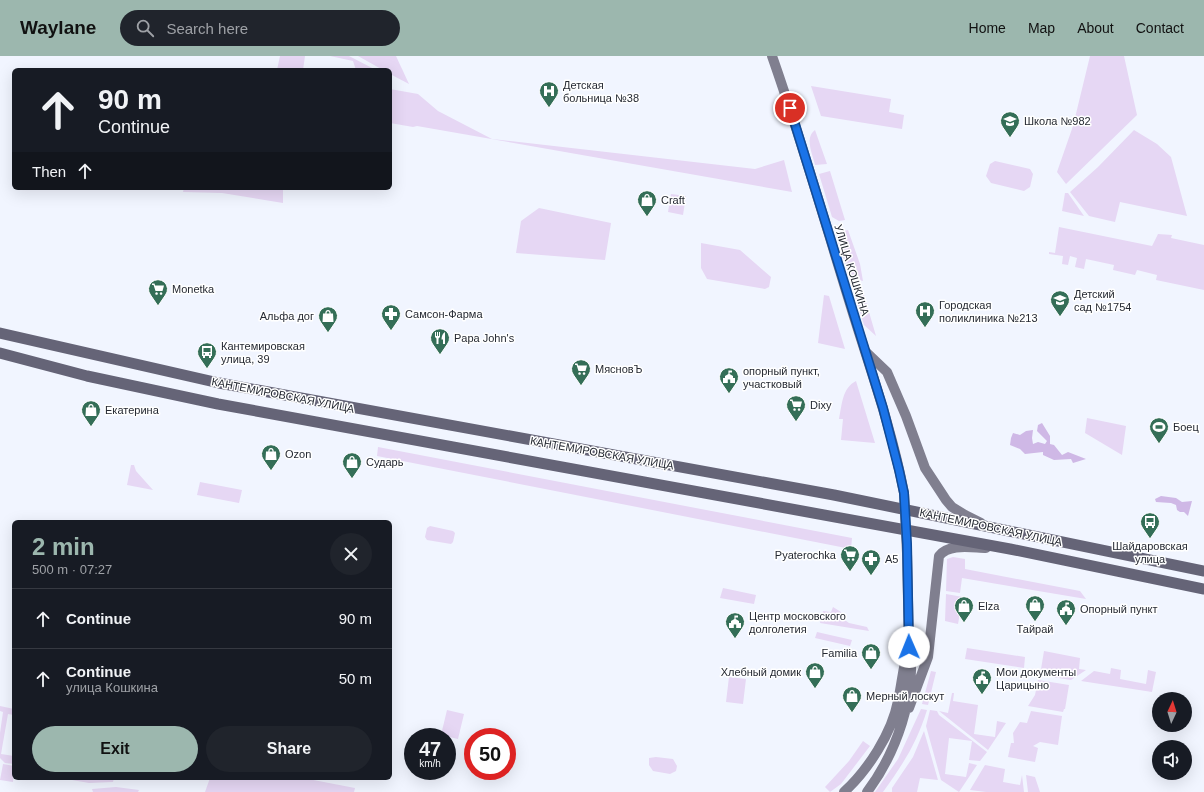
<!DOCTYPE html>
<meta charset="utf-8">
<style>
:root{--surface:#171b24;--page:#20242c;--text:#f1f3f6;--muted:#9ea1a6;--line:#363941;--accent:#9cb7ae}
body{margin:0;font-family:Arial,sans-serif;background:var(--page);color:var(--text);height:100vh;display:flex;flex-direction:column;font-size:15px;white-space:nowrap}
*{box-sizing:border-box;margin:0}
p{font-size:13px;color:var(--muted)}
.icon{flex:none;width:22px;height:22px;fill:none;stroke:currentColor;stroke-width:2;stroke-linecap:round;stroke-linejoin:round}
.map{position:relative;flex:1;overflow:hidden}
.panel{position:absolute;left:12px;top:464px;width:380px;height:260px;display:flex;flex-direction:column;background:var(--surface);border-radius:6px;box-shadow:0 4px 16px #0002}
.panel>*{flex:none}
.banner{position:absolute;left:12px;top:12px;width:380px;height:122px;border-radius:6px;box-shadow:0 4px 16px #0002;background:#171b24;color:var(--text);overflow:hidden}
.needle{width:26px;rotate:4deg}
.fabs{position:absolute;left:1152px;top:636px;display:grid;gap:8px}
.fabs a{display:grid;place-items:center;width:40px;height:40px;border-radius:50%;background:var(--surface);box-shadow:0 4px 16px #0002;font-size:20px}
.speed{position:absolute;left:404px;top:672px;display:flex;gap:8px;font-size:20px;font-weight:700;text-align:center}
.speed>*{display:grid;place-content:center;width:52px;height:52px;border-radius:50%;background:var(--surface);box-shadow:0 4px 16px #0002;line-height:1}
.speed small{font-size:10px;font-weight:400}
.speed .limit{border:6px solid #d22;background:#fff;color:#111}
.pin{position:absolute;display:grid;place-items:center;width:34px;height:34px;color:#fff;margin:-17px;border:2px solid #fff;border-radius:50%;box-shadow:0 1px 4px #0007}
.me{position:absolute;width:44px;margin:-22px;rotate:359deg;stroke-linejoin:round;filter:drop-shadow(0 0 3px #0008)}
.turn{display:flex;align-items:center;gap:14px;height:84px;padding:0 20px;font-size:18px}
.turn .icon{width:52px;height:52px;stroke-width:2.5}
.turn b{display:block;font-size:28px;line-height:34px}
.then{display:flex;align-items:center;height:38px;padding:0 20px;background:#0003;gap:8px;font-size:15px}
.round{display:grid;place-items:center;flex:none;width:42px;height:42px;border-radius:21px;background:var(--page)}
.summary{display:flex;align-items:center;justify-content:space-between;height:68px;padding:0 20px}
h1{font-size:24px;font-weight:700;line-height:30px;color:var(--accent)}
.primary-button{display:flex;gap:8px;margin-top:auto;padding:8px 20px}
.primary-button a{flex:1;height:46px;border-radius:24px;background:var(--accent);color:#111;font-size:16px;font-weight:700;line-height:46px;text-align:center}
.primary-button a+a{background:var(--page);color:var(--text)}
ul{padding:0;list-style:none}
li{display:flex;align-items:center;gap:12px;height:60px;padding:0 20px;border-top:1px solid var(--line)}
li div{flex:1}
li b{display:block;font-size:15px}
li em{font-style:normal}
header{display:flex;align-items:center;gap:24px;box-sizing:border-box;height:56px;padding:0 20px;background:var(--accent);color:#111}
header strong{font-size:19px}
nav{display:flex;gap:22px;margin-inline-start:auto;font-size:14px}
.search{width:280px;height:36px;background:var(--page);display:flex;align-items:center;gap:10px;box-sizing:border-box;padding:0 14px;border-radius:22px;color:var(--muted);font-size:15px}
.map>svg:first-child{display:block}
.green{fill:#e6d7f4}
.forest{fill:#cfb8e6}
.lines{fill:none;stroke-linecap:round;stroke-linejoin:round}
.secondary{stroke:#807f8f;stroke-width:10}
.primary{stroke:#656477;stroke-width:11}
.secondary-bridge{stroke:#807f8f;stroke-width:10}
.route-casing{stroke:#114b97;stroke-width:10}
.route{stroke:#1a73e8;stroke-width:7}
.labels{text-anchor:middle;stroke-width:3;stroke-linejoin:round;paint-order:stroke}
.poi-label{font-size:11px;fill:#252932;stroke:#fff;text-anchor:start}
.street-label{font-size:11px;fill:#252932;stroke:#fff}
</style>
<header>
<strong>Waylane</strong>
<div class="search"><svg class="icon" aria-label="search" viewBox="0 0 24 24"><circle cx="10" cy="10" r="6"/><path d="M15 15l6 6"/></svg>Search here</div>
<nav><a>Home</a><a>Map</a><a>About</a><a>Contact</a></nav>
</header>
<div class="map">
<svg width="1204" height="736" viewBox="0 0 1204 736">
<rect width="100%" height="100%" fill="#f1f5ff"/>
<!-- green -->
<path class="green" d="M280 0H305L303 14H277Z
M330 0H349L376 14H356L353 5Z
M358 0H396L409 28 390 18V14H383Z
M1090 0H1124L1137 59 1066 128 1057 116 1073 70Z
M811 30 891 43 889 56 904 59 902 73 821 60Z
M390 33 418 38 438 55 492 83 755 113 784 104 792 136 417 70 413 71 390 67Z
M815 74 827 108 815 109C813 99 804 82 815 74Z
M1134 74 1157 88 1171 101 1187 160 1120 146 1115 166 1089 160 1070 136 1098 111Z
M995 105 1030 113 1033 118 1030 131 1024 135 991 127 986 120 990 108Z
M830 115 845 164 839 165 832 161 819 118Z
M184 132H283V147L222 137 183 136Z
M1065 137H1068L1084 160 1062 155Z
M671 138 686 140 683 159 668 156Z
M539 152 611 167 605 204 516 197 521 165Z
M1059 171 1152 190 1158 178 1172 179 1171 182 1204 189V234L1156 224 1157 219 1137 214 1135 219 1113 214 1114 209 1086 203 1084 213 1075 211 1077 202 1070 200 1068 209 1062 208 1063 200 1049 198V196L1055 197Z
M848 174 860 208 863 225 850 222 837 182 840 176Z
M701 187 740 194 771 221 769 231 765 233 707 223 701 212Z
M858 230 862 232 876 280 864 269 854 236Z
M824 239 829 240 845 293 818 287Z
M856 325 875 387 841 384 843 363H839C842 349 842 332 856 325Z
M1087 362 1126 370 1122 399 1085 377Z
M378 391 852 482 851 493 377 400Z
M131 409H134L136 415 153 434 127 429Z
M200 426 242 434 239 447 197 439Z
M430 470 453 475 455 477 453 486 451 488 427 484 425 481 427 472Z
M953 501 965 503V513L1080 535 1086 543 962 522 960 537 946 535 947 503Z
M723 532 756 539 754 548 720 542Z
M946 538 963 541 958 568 945 565Z
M833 551 841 556 842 562 849 567 867 571 869 575 820 567 823 555 831 556Z
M817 576 852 584 850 590 815 582Z
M967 592 1025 601 1024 612 965 603Z
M1044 595 1080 602 1079 613 1086 614 1071 624 1040 619Z
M1111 612 1121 614 1120 623 1146 628 1148 614 1156 616 1152 636 1081 625 1094 615 1110 618Z
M931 615 936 616 928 649 922 648Z
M729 621 746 623 743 648 726 646Z
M1038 624 1069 629 1065 653H1064L1063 656 1028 650 1035 639Z
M952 637H954L953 645 978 649 974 678 995 681 997 665 1006 667 988 694 939 655 948 657Z
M0 650 14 653V659L8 658 1 698 14 700V708L5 707 0 702V677L3 656 0 655Z
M921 653 927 654C917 687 903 708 883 736H875L898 703Z
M447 654 464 658 458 683 441 679Z
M930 654 937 655 939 659 987 696 980 705 969 704 972 685 949 682 945 718 966 721 969 707 977 709 959 736 941 724 926 670Z
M1031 655 1062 660 1058 689 1040 686 1033 690 1038 692 1035 706 1008 701 1011 687H1014L1013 677 1020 666 1027 667Z
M924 675 938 724 920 722 917 736H892V732L913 701Z
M863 685 870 690 841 728 830 736 825 731 849 705Z
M656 701 673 703 677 710 676 715 670 718 653 715 649 709V702Z
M3 708 14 710 13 726 0 724Z
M985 709 1005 713 1003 726 1020 729 1022 719 1024 736H986L970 734Z
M1026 719 1035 721 1040 736H1028Z
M73 722H114L113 726 89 727 72 724Z
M210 722H303L355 732 354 736H205Z
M116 731 139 734 138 736H93L92 733Z"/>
<!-- forest -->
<path class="forest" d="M1042 367 1050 380V388L1054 389 1062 399 1068 396 1086 403 1073 407 1071 403 1054 404 1043 399V396L1025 398 1020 393 1010 389 1011 382 1013 377 1020 379 1026 375 1033 374 1032 382 1033 388 1038 386 1045 388 1047 385 1037 375 1038 369Z
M1161 440 1176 442 1182 446 1192 445 1188 460 1184 456H1180L1177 454 1176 449 1171 447 1156 446 1155 443Z"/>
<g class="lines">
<!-- secondary -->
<path class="secondary" d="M772 0C801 82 825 167 851 251 870 313 892 373 904 437
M865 295 887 316 906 360 925 412 946 444 952 451 965 459 981 467
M909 652 928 601 939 500C949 487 973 492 986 492
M844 736C868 714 892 677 898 645 902 627 903 609 909 591
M867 736C895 699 918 638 909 591L907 497"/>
<!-- primary -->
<path class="primary" d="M0 277 219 327 834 439 1204 515
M0 297 87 320 218 348 1010 493 1204 533"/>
<!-- secondary-bridge -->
<path class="secondary-bridge" d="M904 437 907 497"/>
</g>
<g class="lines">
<defs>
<path id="route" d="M790 52 883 352 899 414 904 437 907 488 909 591"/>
</defs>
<!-- route casing -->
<use href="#route" class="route-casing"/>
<!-- route -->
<use href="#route" class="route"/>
</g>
<!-- icons -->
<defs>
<symbol id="hospital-pin" viewBox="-11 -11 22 30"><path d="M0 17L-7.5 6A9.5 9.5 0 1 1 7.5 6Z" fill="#346e57" stroke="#fff"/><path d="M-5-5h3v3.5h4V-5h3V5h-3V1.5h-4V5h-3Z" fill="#fff"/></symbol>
<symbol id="school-pin" viewBox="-11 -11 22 30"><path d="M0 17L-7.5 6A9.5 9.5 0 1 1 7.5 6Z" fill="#346e57" stroke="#fff"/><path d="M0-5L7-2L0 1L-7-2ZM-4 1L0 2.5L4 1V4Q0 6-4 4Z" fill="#fff"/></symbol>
<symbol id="shop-pin" viewBox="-11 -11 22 30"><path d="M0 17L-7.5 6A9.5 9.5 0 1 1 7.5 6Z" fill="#346e57" stroke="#fff"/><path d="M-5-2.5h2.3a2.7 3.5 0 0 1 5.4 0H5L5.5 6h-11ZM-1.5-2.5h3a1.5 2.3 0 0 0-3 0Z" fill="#fff"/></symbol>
<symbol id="supermarket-pin" viewBox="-11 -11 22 30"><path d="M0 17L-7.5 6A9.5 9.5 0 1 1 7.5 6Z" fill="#346e57" stroke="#fff"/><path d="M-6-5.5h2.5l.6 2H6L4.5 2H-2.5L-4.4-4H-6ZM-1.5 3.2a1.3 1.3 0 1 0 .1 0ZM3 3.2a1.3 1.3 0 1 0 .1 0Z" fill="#fff"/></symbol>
<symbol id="pharmacy-pin" viewBox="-11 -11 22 30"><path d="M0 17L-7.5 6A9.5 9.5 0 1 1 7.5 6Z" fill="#346e57" stroke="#fff"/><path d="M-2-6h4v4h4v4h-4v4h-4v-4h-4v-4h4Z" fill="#fff"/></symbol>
<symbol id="restaurant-pin" viewBox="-11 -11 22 30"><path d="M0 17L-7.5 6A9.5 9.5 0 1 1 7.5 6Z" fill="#346e57" stroke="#fff"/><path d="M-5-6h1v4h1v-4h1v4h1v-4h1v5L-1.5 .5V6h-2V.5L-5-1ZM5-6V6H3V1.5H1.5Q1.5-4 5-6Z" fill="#fff"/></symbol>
<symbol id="bus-pin" viewBox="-11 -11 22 30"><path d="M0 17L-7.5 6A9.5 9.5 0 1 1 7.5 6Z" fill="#346e57" stroke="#fff"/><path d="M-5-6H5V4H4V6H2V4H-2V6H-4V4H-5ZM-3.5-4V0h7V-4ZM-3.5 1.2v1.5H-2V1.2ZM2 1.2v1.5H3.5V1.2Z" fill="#fff"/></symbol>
<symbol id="civic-pin" viewBox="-11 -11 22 30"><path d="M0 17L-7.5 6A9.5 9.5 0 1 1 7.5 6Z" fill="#346e57" stroke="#fff"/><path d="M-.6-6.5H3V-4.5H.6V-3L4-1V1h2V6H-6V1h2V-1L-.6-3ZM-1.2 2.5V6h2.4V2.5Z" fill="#fff"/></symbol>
<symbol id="stadium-pin" viewBox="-11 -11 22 30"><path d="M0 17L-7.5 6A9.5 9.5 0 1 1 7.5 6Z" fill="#346e57" stroke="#fff"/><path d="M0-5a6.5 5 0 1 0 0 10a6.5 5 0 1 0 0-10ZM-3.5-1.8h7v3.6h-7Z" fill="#fff"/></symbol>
</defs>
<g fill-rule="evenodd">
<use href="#hospital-pin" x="538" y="24" width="22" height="30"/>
<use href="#school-pin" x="999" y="54" width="22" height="30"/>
<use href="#shop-pin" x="636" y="133" width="22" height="30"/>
<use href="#supermarket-pin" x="147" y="222" width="22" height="30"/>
<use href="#school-pin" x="1049" y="233" width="22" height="30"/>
<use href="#hospital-pin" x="914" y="244" width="22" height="30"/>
<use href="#pharmacy-pin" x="380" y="247" width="22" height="30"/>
<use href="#shop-pin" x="317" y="249" width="22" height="30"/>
<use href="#restaurant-pin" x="429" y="271" width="22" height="30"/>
<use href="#bus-pin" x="196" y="285" width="22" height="30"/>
<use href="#supermarket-pin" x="570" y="302" width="22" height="30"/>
<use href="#civic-pin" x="718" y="310" width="22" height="30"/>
<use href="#supermarket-pin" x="785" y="338" width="22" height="30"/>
<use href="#shop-pin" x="80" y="343" width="22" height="30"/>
<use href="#stadium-pin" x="1148" y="360" width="22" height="30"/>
<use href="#shop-pin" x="260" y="387" width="22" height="30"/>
<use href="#shop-pin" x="341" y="395" width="22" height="30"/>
<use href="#bus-pin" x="1139" y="455" width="22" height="30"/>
<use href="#supermarket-pin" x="839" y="488" width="22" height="30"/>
<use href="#pharmacy-pin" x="860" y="492" width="22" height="30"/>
<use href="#shop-pin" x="1024" y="538" width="22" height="30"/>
<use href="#shop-pin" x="953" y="539" width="22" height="30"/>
<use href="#civic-pin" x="1055" y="542" width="22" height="30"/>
<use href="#civic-pin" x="724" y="555" width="22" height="30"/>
<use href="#shop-pin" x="860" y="586" width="22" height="30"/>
<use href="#shop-pin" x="804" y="605" width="22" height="30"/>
<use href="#civic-pin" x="971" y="611" width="22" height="30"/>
<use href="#shop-pin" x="841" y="629" width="22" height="30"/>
</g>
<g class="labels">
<!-- poi labels -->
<g class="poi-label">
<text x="563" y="33">Детская<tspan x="563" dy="13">больница №38</tspan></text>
<text x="1024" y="69">Школа №982</text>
<text x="661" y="148">Craft</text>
<text x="172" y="237">Monetka</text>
<text x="1074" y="242">Детский<tspan x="1074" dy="13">сад №1754</tspan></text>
<text x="939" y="253">Городская<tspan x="939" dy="13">поликлиника №213</tspan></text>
<text x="405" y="262">Самсон-Фарма</text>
<text x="314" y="264" text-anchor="end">Альфа дог</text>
<text x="454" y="286">Papa John's</text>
<text x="221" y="294">Кантемировская<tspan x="221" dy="13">улица, 39</tspan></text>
<text x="595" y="317">МясновЪ</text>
<text x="743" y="319">опорный пункт,<tspan x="743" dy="13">участковый</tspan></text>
<text x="810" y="353">Dixy</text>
<text x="105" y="358">Екатерина</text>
<text x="1173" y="375">Боец</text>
<text x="285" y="402">Ozon</text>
<text x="366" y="410">Сударь</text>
<text x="1150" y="494" text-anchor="middle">Шайдаровская<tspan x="1150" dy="13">улица</tspan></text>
<text x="836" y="503" text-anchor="end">Pyaterochka</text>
<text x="885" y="507">A5</text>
<text x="978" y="554">Elza</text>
<text x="1080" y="557">Опорный пункт</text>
<text x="749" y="564">Центр московского<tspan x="749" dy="13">долголетия</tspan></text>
<text x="1035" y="577" text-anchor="middle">Тайрай</text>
<text x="857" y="601" text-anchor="end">Familia</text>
<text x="801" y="620" text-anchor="end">Хлебный домик</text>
<text x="996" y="620">Мои документы<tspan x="996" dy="13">Царицыно</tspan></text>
<text x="866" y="644">Мерный лоскут</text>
</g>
<!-- street labels -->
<g class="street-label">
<text transform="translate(852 214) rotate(73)" y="4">УЛИЦА КОШКИНА</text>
<text transform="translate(283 339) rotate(11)" y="4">КАНТЕМИРОВСКАЯ УЛИЦА</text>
<text transform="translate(602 397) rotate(10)" y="4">КАНТЕМИРОВСКАЯ УЛИЦА</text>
<text transform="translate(991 471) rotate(12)" y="4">КАНТЕМИРОВСКАЯ УЛИЦА</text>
</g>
</g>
</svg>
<div class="fabs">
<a><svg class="needle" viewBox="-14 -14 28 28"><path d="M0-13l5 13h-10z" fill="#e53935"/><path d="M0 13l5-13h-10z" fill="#9ea1a6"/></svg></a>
<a><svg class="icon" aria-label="sound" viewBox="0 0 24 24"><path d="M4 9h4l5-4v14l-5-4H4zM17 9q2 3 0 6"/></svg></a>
</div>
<div class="speed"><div>47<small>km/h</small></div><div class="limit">50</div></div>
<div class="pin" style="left:790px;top:52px;background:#d93025"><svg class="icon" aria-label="arrive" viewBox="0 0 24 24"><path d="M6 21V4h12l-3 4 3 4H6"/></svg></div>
<svg class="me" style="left:909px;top:591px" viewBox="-20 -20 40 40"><circle r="19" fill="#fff"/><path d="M0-13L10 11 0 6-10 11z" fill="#1a73e8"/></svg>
<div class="banner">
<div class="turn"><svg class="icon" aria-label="ahead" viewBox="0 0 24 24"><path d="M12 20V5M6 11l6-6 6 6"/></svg><div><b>90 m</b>Continue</div></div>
<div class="then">Then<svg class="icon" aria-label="ahead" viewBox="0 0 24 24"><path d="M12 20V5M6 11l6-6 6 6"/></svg></div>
</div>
<section class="panel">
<div class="summary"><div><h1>2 min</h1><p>500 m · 07:27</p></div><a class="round"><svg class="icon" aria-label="close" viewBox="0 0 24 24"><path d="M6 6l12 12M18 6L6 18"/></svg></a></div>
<ul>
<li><svg class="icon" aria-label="ahead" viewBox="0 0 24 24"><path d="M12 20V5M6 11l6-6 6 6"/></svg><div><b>Continue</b></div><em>90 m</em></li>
<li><svg class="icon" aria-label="ahead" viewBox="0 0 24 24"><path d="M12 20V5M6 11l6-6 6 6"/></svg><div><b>Continue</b><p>улица Кошкина</p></div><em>50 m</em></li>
</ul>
<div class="primary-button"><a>Exit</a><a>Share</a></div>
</section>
</div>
